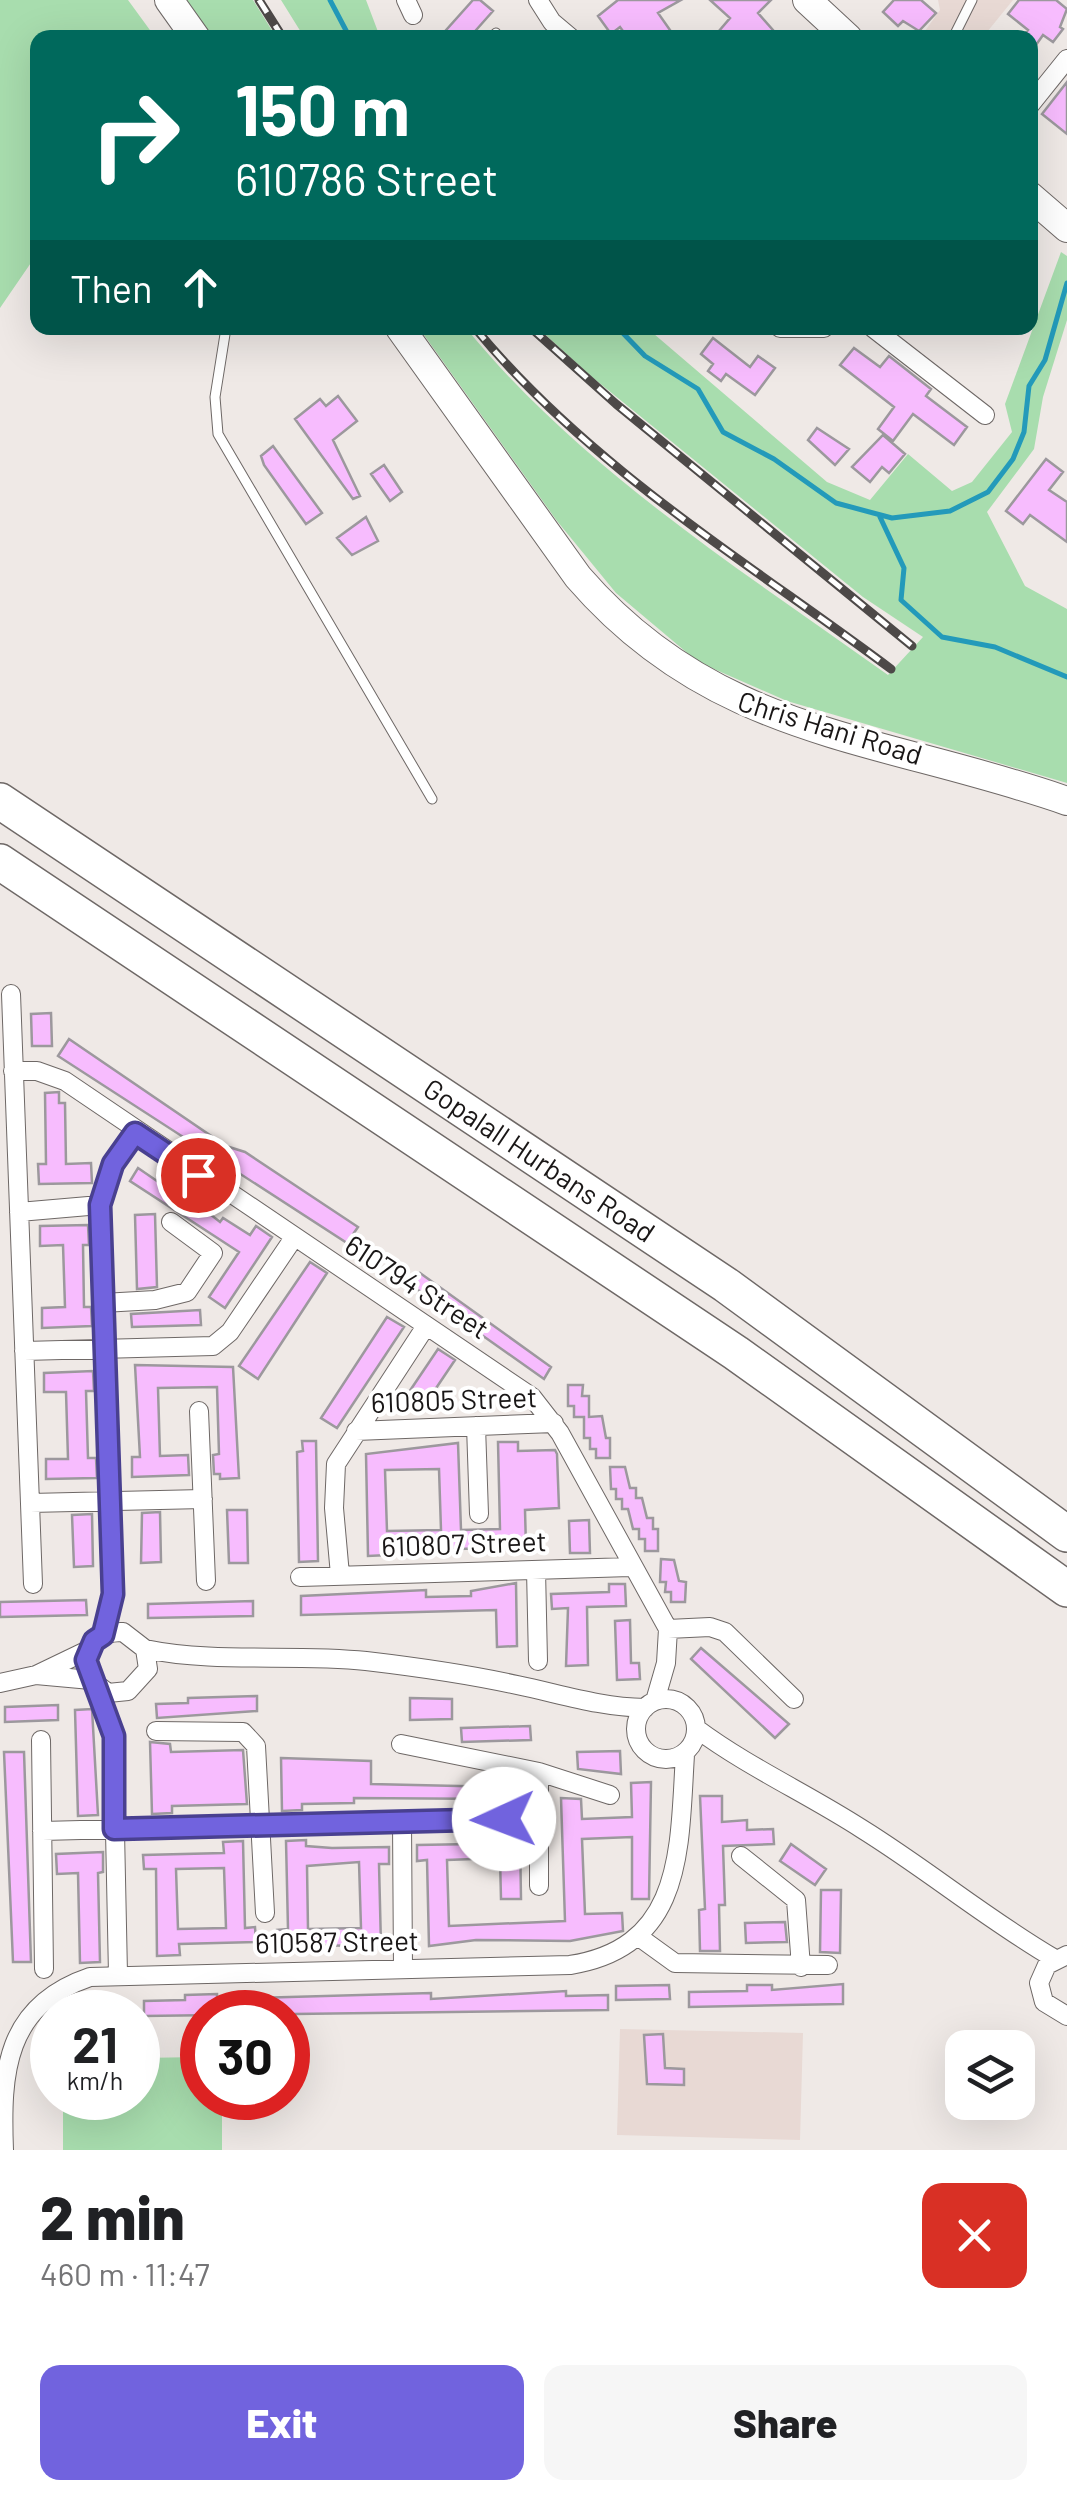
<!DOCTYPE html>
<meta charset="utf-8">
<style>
:root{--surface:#fff;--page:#f6f6f6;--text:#202124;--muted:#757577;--accent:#7163de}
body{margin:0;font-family:Barlow,sans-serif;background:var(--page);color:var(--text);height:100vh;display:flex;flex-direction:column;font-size:38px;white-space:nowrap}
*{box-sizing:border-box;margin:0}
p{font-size:32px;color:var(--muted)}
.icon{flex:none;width:55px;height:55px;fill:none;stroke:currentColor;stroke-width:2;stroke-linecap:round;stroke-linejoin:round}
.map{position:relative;height:2150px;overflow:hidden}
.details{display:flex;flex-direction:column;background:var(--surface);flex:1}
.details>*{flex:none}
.banner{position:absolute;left:30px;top:30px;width:1008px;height:305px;border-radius:20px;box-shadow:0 10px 40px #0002;background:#00695c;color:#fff;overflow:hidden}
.buttons{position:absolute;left:945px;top:2030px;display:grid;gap:20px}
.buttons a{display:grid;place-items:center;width:90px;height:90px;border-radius:20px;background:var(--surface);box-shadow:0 10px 40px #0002;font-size:50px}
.speed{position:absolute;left:30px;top:1990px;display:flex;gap:20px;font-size:50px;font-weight:700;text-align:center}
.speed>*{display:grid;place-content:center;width:130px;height:130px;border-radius:50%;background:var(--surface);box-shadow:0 10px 40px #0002;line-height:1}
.speed small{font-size:25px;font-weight:400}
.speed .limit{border:15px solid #d22;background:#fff;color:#111}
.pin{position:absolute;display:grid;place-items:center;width:85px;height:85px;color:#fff;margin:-42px;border:5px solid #fff;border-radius:50%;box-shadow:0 2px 10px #0007}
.me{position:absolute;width:110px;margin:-55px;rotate:268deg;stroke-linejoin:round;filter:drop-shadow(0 0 8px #0008)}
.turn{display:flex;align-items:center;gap:35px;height:210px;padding:0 40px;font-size:45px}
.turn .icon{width:130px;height:130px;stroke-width:2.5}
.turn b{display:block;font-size:70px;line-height:85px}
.then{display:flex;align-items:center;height:95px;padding:0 40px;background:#0003;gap:20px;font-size:38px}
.round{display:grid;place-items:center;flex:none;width:105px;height:105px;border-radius:20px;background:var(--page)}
.summary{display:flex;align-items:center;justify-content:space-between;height:170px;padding:0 40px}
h1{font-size:60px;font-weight:800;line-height:75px}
.primary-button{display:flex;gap:20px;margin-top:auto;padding:20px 40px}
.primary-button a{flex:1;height:115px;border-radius:20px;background:var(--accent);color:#fff;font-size:40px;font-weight:800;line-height:115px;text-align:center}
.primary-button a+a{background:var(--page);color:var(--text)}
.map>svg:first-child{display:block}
.built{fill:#e8d9d4}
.green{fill:#a8ddae}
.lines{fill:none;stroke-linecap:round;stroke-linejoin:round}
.stream{stroke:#239aba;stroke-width:5}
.building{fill:#f7bcfe;stroke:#9c989d;stroke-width:2.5;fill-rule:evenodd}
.lane-casing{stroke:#6e6866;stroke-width:11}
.street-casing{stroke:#6e6866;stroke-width:20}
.secondary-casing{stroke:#6e6866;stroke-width:30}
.highway-casing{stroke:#6e6866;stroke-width:38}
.lane{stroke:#fff;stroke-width:9}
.street{stroke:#fff;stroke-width:18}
.secondary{stroke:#fff;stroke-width:28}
.highway{stroke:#fff;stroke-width:35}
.rail-casing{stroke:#4d4948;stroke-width:9}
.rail{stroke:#fff;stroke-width:5;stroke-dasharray:15;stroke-linecap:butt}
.route-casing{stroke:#494090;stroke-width:25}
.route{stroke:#7163de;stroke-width:18}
.labels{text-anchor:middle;stroke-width:8;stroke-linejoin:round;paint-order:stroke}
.street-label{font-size:28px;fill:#191616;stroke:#fff}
</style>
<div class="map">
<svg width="1067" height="2150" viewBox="0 0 1067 2150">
<rect width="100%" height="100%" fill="#efe9e6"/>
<!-- built -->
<path class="built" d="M938 0H1013L983 37 920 38 940 10Z
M620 2029 803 2033 800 2140 617 2135Z"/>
<!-- green -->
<path class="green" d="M0 0H128L155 37 38 38 37 254 0 308Z
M185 0H253L276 37H212Z
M281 0H366L380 37H304Z
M1061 252 1067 256V320L1043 397 1034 449 987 512 1025 586 1067 609V783L787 701 698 662 616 593 557 521 419 328H466C580 468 741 570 888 675L923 637 863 597 592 377 538 328H647L827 482 870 500 908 454 952 491 972 482 1012 432 1005 404Z
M202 2057V2098H222V2150H63V2098H138V2058Z"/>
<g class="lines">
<!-- stream -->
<path class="stream" d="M330 0 350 38
M618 328 645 356 698 389 723 432 774 459 836 503 892 518 950 511 988 492 1013 459 1024 432 1029 386 1045 360 1067 283
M880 517 904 568 901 600 942 637 995 647 1067 677"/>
</g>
<!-- building -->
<path class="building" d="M473 0H480L493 11 469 38H439Z
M618 0H681L658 13 670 30 661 38H628L620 27 611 34 598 16Z
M710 0H771L758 13 780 38H713L730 18Z
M894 0H921L936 13 919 31 903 21 898 26 883 12Z
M1019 0H1056L1067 9 1060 27 1063 29 1053 42 1043 35 1036 45 1024 35 1028 30 1008 14Z
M1067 82V134L1042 114Z
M713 338 750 367 758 356 775 368 755 395 726 374 721 381 708 371 713 364 701 354Z
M854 348 880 367 889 356 931 389 926 396 967 427 954 445 913 414 893 441 878 429 894 407 840 365Z
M338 396 357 421 333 440 360 496 353 499 295 419 320 399 326 406Z
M817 428 849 449 835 465 808 440Z
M883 435 905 454 889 473 882 467 870 482 852 467Z
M273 446 322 513 306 524 264 465 261 456Z
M1046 459 1063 472 1049 490 1067 502V542L1030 515 1023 524 1006 511Z
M384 465 402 492 390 501 371 474Z
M366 517 378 541 352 555 337 538Z
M51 1013 52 1046H32L31 1014Z
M69 1039 226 1146 245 1152 358 1227 347 1243 58 1056Z
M59 1092V1103H65L66 1164 91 1163 92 1183 39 1184 38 1164H46L45 1093Z
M138 1168 173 1192 176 1187 220 1222 223 1218 250 1235 256 1226 272 1237 225 1308 209 1297 239 1252 130 1181Z
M155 1214 157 1287 137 1289 135 1215Z
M88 1225 89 1245H83L84 1307H91L92 1326 42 1328V1308L65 1307 63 1245 40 1246V1226Z
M310 1262 327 1273 258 1379 239 1366Z
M420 1273 551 1367 544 1379 411 1285Z
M200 1310 201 1325 132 1327 131 1314Z
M387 1317 404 1327 337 1428 321 1418Z
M438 1349 455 1360 420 1412 403 1401Z
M135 1365 233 1367 239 1478 220 1479V1474H214L213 1455 219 1454 217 1387 158 1388 160 1456 188 1455 189 1475 132 1477V1457H140Z
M93 1371 94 1391H86L88 1458H96L97 1478 46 1479V1459H68L66 1392H44V1373Z
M568 1385H583L582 1396H589V1417L602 1416 606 1438H610V1458H596V1449H590V1438H584V1417H574V1406H568Z
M302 1441H316L318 1561 299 1562 297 1452 303 1451Z
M498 1442H518V1451L555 1450 557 1454 559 1508 525 1510 526 1547 388 1551V1555L368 1556 366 1454 458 1443 461 1530 500 1529ZM439 1469 441 1530 387 1531 385 1470Z
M610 1467H625L630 1488H636V1498H642L647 1518H653V1529H658V1551H645V1539H639V1529H633L628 1509H622V1499H616V1489H611Z
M227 1510H247L248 1563H229Z
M160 1512 161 1562 141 1563 142 1513Z
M92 1514 93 1566 74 1567 72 1515Z
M589 1520 590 1553H570L569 1521Z
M661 1559 674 1560 679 1581 686 1582 685 1602H671V1592H665L666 1582H660Z
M516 1583 517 1646 497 1647 496 1610 301 1615V1596L426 1590V1597L471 1596V1591Z
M609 1584H625L626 1606 587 1607 588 1665 566 1666 568 1608 552 1609 551 1594 609 1592Z
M86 1600 87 1615 0 1617V1602Z
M253 1601V1616L148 1618V1604Z
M630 1620 631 1663H639L640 1679 617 1680 615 1621Z
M701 1648 789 1724 775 1738 691 1659Z
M257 1696V1711L157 1718 156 1704 188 1703V1698Z
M410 1698 452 1699V1719L410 1720Z
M58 1705V1720L5 1722V1707Z
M92 1709 98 1815 78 1816 75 1710Z
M530 1726 531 1740 462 1742 461 1728Z
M150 1742 170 1744 171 1752 243 1750 247 1804 172 1806V1813L152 1814Z
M620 1751 621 1774 578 1769 577 1752Z
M4 1752H24L31 1962H13Z
M281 1758 371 1761V1784L502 1787V1799L354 1798V1803L302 1804V1810L282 1811Z
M651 1782 649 1899H632V1837L582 1839 585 1914 622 1913 623 1931 570 1941 476 1940 429 1946 427 1860 417 1861V1845L473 1844V1839L520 1835 521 1899H501L500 1858 447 1860 449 1926 565 1921 561 1798 581 1799 582 1819 632 1817 631 1783Z
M700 1796H722V1822L747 1820V1830L773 1829 774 1844 723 1846 725 1905H719L720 1951H700L699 1910 705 1909Z
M306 1840V1846L332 1848 389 1847V1864H379L381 1946 277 1945V1930L288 1929 286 1841ZM359 1862 361 1928 308 1929 307 1866Z
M243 1841 245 1928 255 1927 256 1942 179 1944 180 1955 157 1956 156 1869H144L143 1855 224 1853 223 1842ZM224 1868 226 1928 178 1929 176 1869Z
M791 1844 826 1869 815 1885 780 1861Z
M103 1852V1872L98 1873 100 1962 80 1963 78 1873 57 1874 56 1854Z
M821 1890H841L840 1953 820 1952Z
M785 1922 787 1942 746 1943 745 1923Z
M843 1984V2004L689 2007V1992L747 1991V1985H772V1990Z
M669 1985 670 1999 616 2000V1986Z
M566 1991V1996L608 1995V2010L144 2016V2001L185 2000V1995L217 1994V1999L431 1993V1999Z
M663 2034 665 2068 684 2069V2085L647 2084 644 2035Z"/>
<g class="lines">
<defs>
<path id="lane" d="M492 38 496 33
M953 38 972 0
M226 328 215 397 218 434 432 799"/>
<path id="street" d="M406 0 413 15
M538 0 552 22 571 38
M1030 105 1067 59
M780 328H824
M873 328 985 415
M11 994 33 1584
M13 1071H37L65 1081 532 1397 560 1433 668 1629 666 1663 655 1701
M19 1212 100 1205
M103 1303 155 1300 187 1292 213 1253 171 1222
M24 1351 213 1346 230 1332 293 1239
M199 1411 206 1581
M476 1426 479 1514
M356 1431 554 1423
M30 1503 203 1499
M536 1570 538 1661
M340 1575 334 1508 336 1464 426 1326
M300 1577 630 1567
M668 1629 710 1627 725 1632 794 1699
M103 1635 113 1594 100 1205 113 1164 135 1133
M145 1649C217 1664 293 1653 366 1661 417 1667 467 1674 517 1685 561 1694 599 1707 645 1708
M36 1675 91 1680 108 1693 128 1691 148 1669 145 1649 123 1632C94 1631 79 1655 91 1680
M0 1683 36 1675 88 1650
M99 1688 113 1736 118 1974
M636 1729a30 30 0 1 1 60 0a30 30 0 1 1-60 0Z
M697 1729C748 1767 808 1794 862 1829 928 1870 988 1920 1055 1959
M156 1731 243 1732 256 1746 265 1913
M41 1740 44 1969
M401 1744 539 1772 610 1795
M539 1772V1886
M402 1822 403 1969
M42 1831 537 1818
M741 1856 796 1900 801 1967
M639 1937 675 1963 828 1965
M1067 1955 1047 1965 1039 1983 1044 2002 1067 2016
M4 2150C1 2072 5 2006 90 1977L570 1965C685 1947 679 1847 685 1755"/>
<path id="secondary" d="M169 0 196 38
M807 0 848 38
M1030 196 1067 228
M400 328 578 577C716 737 881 736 1067 801"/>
<g id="highway">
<path id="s1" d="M0 801 726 1285 1067 1534"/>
<path d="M0 862 736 1353 1067 1589"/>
</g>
</defs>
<!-- lane casing -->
<use href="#lane" class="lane-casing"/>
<!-- street casing -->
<use href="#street" class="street-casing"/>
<!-- secondary casing -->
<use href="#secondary" class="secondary-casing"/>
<!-- highway casing -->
<use href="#highway" class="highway-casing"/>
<!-- lane -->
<use href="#lane" class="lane"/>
<!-- street -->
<use href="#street" class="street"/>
<!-- secondary -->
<use href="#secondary" class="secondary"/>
<!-- highway -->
<use href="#highway" class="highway"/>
<defs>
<path id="rail" d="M259 0 283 38
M475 328C588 466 749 563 891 669
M531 328 616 404 912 646"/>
</defs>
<!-- rail casing -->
<use href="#rail" class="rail-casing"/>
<!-- rail -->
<use href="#rail" class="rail"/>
</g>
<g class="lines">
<defs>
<path id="route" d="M198 1175 135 1133 113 1164 100 1205 113 1594 103 1635 94 1641 86 1660 114 1736V1829L504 1819"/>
</defs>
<!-- route casing -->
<use href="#route" class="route-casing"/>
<!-- route -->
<use href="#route" class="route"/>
</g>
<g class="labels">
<!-- street labels -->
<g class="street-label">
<text transform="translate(830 728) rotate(17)" y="10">Chris Hani Road</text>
<text dy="10" stroke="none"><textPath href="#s1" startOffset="648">Gopalall Hurbans Road</textPath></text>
<text transform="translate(417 1287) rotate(33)" y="10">610794 Street</text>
<text transform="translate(454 1400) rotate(-2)" y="10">610805 Street</text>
<text transform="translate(464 1544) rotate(-2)" y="10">610807 Street</text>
<text transform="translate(337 1942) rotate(-1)" y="10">610587 Street</text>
</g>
</g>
</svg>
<div class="buttons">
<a><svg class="icon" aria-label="layers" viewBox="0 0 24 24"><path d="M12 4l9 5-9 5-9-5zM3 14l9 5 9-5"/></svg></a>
</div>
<div class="speed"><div>21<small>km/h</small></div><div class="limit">30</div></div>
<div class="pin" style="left:198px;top:1175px;background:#d93025"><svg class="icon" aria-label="arrive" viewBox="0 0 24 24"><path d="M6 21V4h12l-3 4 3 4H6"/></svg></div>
<svg class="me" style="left:504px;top:1819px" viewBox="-20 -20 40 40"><circle r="19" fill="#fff"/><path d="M0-13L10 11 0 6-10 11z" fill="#7163de"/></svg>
<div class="banner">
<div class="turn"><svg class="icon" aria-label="right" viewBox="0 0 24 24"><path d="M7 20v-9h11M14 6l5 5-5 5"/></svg><div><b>150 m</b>610786 Street</div></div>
<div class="then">Then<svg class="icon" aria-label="ahead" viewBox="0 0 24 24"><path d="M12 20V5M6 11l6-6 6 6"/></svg></div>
</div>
</div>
<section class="details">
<div class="summary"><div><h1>2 min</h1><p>460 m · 11:47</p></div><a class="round" style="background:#d93025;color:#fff"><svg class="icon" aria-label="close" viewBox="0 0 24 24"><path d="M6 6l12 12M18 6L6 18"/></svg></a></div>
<div class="primary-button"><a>Exit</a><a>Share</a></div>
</section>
